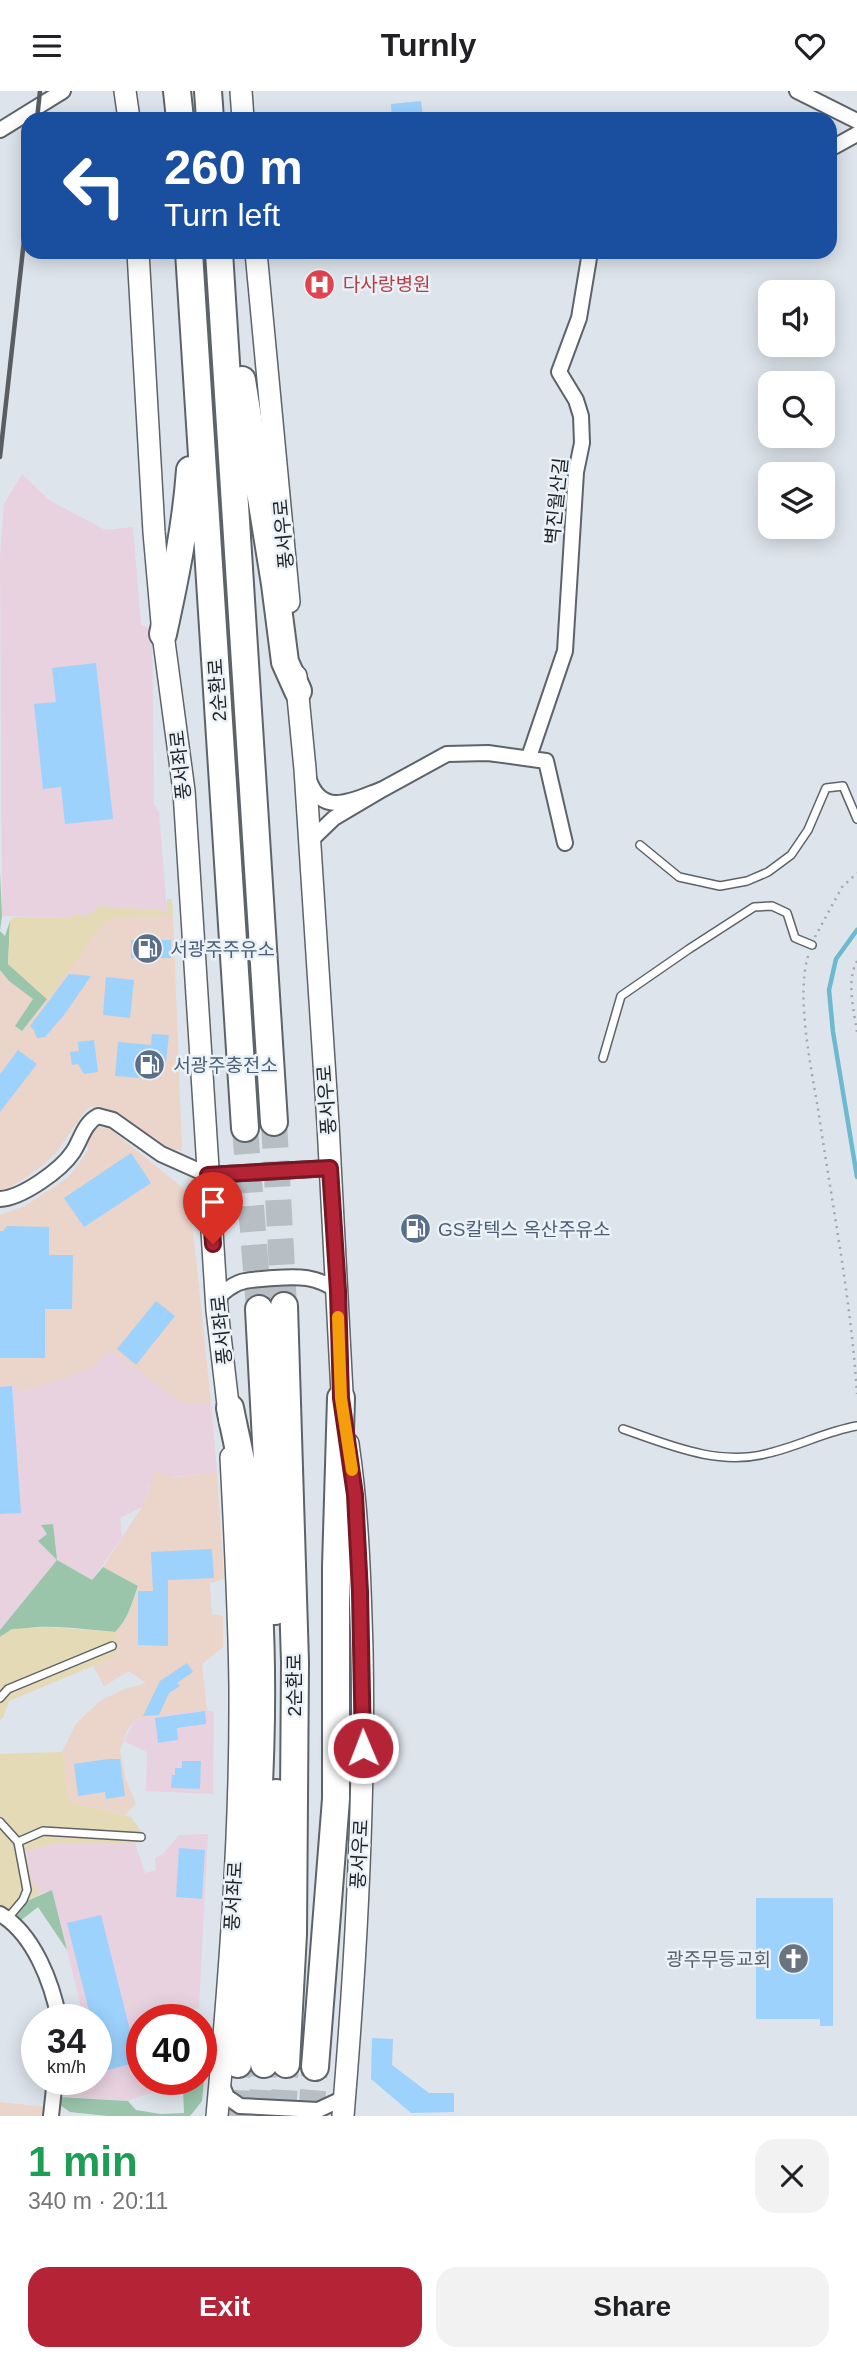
<!DOCTYPE html>
<meta charset="utf-8">
<style>
:root{--surface:#fff;--page:#f2f2f2;--text:#202124;--muted:#757577;--accent:#b52337}
body{margin:0;font-family:Helvetica,"Noto Sans KR",sans-serif;background:var(--page);color:var(--text);height:100vh;display:flex;flex-direction:column;font-size:26px;white-space:nowrap}
*{box-sizing:border-box;margin:0}
p{font-size:23px;color:var(--muted)}
.icon{flex:none;width:38px;height:38px;fill:none;stroke:currentColor;stroke-width:2;stroke-linecap:round;stroke-linejoin:round}
.map{position:relative;height:2025px;overflow:hidden}
.details{display:flex;flex-direction:column;background:var(--surface);flex:1}
.details>*{flex:none}
.guide{position:absolute;left:21px;top:21px;width:816px;height:147px;border-radius:21px;box-shadow:0 4px 18px #0003;background:#1a4fa0;color:#fff;overflow:hidden}
.fabs{position:absolute;left:758px;top:189px;display:grid;gap:14px}
.fabs a{display:grid;place-items:center;width:77px;height:77px;border-radius:14px;background:var(--surface);box-shadow:0 4px 18px #0003;font-size:35px}
.speed{position:absolute;left:21px;top:1913px;display:flex;gap:14px;font-size:35px;font-weight:700;text-align:center}
.speed>*{display:grid;place-content:center;width:91px;height:91px;border-radius:50%;background:var(--surface);box-shadow:0 4px 18px #0003;line-height:1}
.speed small{font-size:18px;font-weight:400}
.speed .limit{border:10px solid #d22;background:#fff;color:#111}
.pin{position:absolute;display:grid;place-items:center;width:60px;height:60px;color:#fff;margin:-72px -30px;border-radius:50% 50% 50% 0;rotate:-45deg;box-shadow:0 0 7px #0007}
.pin .icon{rotate:45deg}
.me{position:absolute;width:77px;margin:-38px;rotate:359deg;stroke-linejoin:round;filter:drop-shadow(0 0 5px #0008)}
.turn{display:flex;align-items:center;gap:24px;height:147px;padding:0 28px;font-size:32px}
.turn .icon{width:91px;height:91px;stroke-width:2.5}
.turn b{display:block;font-size:49px;line-height:60px}
.round{display:grid;place-items:center;flex:none;width:74px;height:74px;border-radius:21px;background:var(--page)}
.overview{display:flex;align-items:center;justify-content:space-between;height:119px;padding:0 28px}
h1{font-size:42px;font-weight:700;line-height:52px;color:#1e9e55}
.button{display:flex;gap:14px;margin-top:auto;padding:14px 28px}
.button a{flex:1;height:80px;border-radius:21px;background:var(--accent);color:#fff;font-size:28px;font-weight:700;line-height:80px;text-align:center}
.button a+a{background:var(--page);color:var(--text)}
header{display:flex;justify-content:space-between;align-items:center;height:91px;padding:0 28px;background:var(--surface);font-size:32px;font-weight:700}
.map>svg:first-child{display:block}
.commercial{fill:#e8d2e0}
.industrial{fill:#ebd4c9}
.green{fill:#9ac5ab}
.sand{fill:#e4dab5}
.lines{fill:none;stroke-linecap:round;stroke-linejoin:round}
.stream{stroke:#6db9cf;stroke-width:4.5}
.building{fill:#9dd2fd}
.highway-tunnel{stroke:#b7bec4;stroke-width:26;stroke-dasharray:26 13;stroke-linecap:butt}
.lane-casing{stroke:#5d6369;stroke-width:10}
.street-casing{stroke:#5d6369;stroke-width:18}
.secondary-casing{stroke:#5d6369;stroke-width:24}
.highway-casing{stroke:#5d6369;stroke-width:30}
.path{stroke:#a2a8ad;stroke-width:2.5;stroke-dasharray:2 5;stroke-linecap:butt}
.lane{stroke:#fff;stroke-width:7}
.street{stroke:#fff;stroke-width:14}
.secondary{stroke:#fff;stroke-width:21}
.highway{stroke:#fff;stroke-width:26}
.rail{stroke:#595d61;stroke-width:4.5}
.route-casing{stroke:#761724;stroke-width:18}
.route{stroke:#b52337;stroke-width:12}
.slow{stroke:#f59e0b;stroke-width:12}
.labels{text-anchor:middle;stroke-width:5;stroke-linejoin:round;paint-order:stroke}
.health-label{font-size:19px;fill:#be3a42;stroke:#eaf2f8;text-anchor:start}
.street-label{font-size:19px;fill:#212426;stroke:#eaf2f8}
.service-label{font-size:19px;fill:#4e5e75;stroke:#eaf2f8;text-anchor:start}
.worship-label{font-size:19px;fill:#5b616d;stroke:#eaf2f8;text-anchor:end}
</style>
<header><svg class="icon" aria-label="menu" viewBox="0 0 24 24"><path d="M4 6h16M4 12h16M4 18h16"/></svg>Turnly<svg class="icon" aria-label="heart" viewBox="0 0 24 24"><path d="M12 20l-8-8c-3-5 5-10 8-4 3-6 11-1 8 4z"/></svg></header>
<div class="map">
<svg width="857" height="2025" viewBox="0 0 857 2025">
<rect width="100%" height="100%" fill="#dde4eb"/>
<!-- commercial -->
<path class="commercial" d="M22 383 49 409 105 439 133 436 141 534 152 538 154 714 159 721 167 820 99 815 88 825 76 823 70 827 2 825 0 467 4 413Z
M110 1259 182 1312H211L217 1381 173 1386 149 1395 142 1416 120 1427 122 1446 92 1489 57 1469 0 1539V1295L15 1294 20 1302 90 1278Z
M203 1618 214 1621 213 1703 146 1700 147 1661 124 1650 135 1629Z
M208 1743 199 1917 190 1919 191 1928H142V1988H185L183 1999 171 1994 128 2010 59 2005 61 1988H96V1928H84L52 1799 40 1803 32 1790 25 1760 58 1752H135L145 1782 156 1779 155 1767 163 1763 179 1744Z"/>
<!-- industrial -->
<path class="industrial" d="M173 825 182 1060 168 1057 113 1020 98 1015 91 1016 86 1018 56 1062 34 1081 6 1099 0 1098V879L9 890 34 908 15 935 22 940 101 835 112 826Z
M99 1036 110 1038 183 1097 190 1110 211 1312H182L110 1259 90 1278 19 1302 15 1294 0 1295V1124L25 1115 69 1086 89 1058 85 1052 90 1042Z
M156 1379 170 1387 217 1381 224 1488 210 1492 212 1523 223 1525V1556L202 1573 207 1619 203 1618 135 1629 127 1640 120 1659 126 1689 136 1713 124 1724 69 1711 62 1661 76 1633 100 1610 122 1599 146 1592 129 1580 104 1595 93 1575 112 1567 119 1556 115 1541 122 1534 130 1519 138 1495 103 1476 142 1416Z
M0 2011 46 2016 45 2025H0Z"/>
<!-- green -->
<path class="green" d="M0 781 2 825 0 840 5 845 10 830 8 873 47 908 22 940 15 935 33 908 9 890 0 879Z
M53 1433 57 1469 92 1489 103 1476 138 1495C132 1511 128 1529 115 1541 83 1539 28 1528 0 1546V1539L57 1469 38 1450 47 1443 41 1434Z
M52 1799 67 1859 38 1816 20 1830 17 1824 27 1810Z
M201 1950H208L202 2010 190 2025H108L70 2021 60 2014 59 2006 128 2010 136 2019 161 2023 184 2022 183 1999 185 1988H201Z"/>
<!-- sand -->
<path class="sand" d="M167 808H172L173 825 113 826 101 835 47 908 8 873 10 830 13 826 70 827 76 823 88 825 99 815 167 820Z
M49 1536 115 1541 119 1556 112 1567 9 1610 3 1627 0 1629V1546L12 1538Z
M62 1661 69 1711 131 1726 147 1749 135 1752H58L25 1760 32 1790 40 1803 27 1810 17 1824 0 1814V1663Z"/>
<g class="lines">
<!-- stream -->
<path class="stream" d="M857 839 836 868 829 899 833 941 857 1086"/>
</g>
<!-- building -->
<path class="building" d="M421 10 423 28H392L391 13Z
M96 572 113 728 65 733 61 696 43 698 34 613 56 611 52 577Z
M131 849H171V867H131Z
M69 883 91 885 64 924 45 946 37 947 34 939 30 935Z
M106 886 134 889 130 927 103 924Z
M152 943 169 944 166 971 156 984 140 987 115 985 118 951 151 954Z
M94 949 98 981 84 983 78 973 72 974 70 961 79 960 78 951Z
M18 959 37 973 0 1021V983Z
M131 1062 151 1092 84 1136 64 1107Z
M7 1135 49 1136V1164H73L72 1218H45V1267H0V1140H3Z
M156 1210 175 1225 136 1274 117 1258Z
M12 1295 21 1422 0 1423V1296Z
M212 1458 214 1487 168 1489V1555L138 1554V1500H153L151 1461Z
M187 1572 193 1581 177 1592 180 1595 169 1602 159 1624 143 1625 160 1590Z
M205 1620 206 1633 177 1637 178 1649 158 1652 155 1627Z
M108 1668H120L125 1705 106 1708 105 1701 78 1705 74 1673Z
M182 1670H201L200 1698 171 1697 172 1684H175V1677H182Z
M179 1757 205 1759 202 1808 176 1806Z
M756 1807H833V1935H820V1928H756Z
M101 1824 138 1971 104 1980 96 1949V1928H91L67 1832Z
M372 1947 393 1948 392 1974 429 2002H454V2021L411 2022 371 1988Z"/>
<g class="lines">
<!-- highway-tunnel -->
<path class="highway-tunnel" d="M274 1031 284 1215
M245 1037 259 1218
M235 2025 238 1973
M261 2025 264 1973
M283 2025 286 1973
M311 2025 315 1976"/>
<defs>
<path id="lane" d="M640 754 679 786 720 795 747 790 768 781 791 764 808 739 826 697 843 695 857 728
M603 967 621 905 689 858 754 816 772 815 787 822 795 847 812 854
M623 1338C669 1354 719 1376 769 1362 799 1355 827 1340 857 1335
M0 1607 8 1598 112 1555
M0 1731 18 1751
M8 1827 23 1809 27 1799 18 1751 43 1740 141 1746"/>
<path id="street" d="M797 0 857 30
M0 39 63 0
M830 58 857 43
M529 666 565 560 576 381 582 352 581 325 576 309 559 281 579 227 590 161
M383 698 447 663 488 662 546 670 565 752
M309 751 334 727 383 698C355 708 323 728 309 689
M0 1108C22 1107 61 1079 73 1061 81 1049 84 1032 98 1025L113 1029 161 1063 208 1084 330 1077
M217 1207C225 1200 234 1192 245 1190 254 1188 264 1188 274 1187 299 1185 316 1185 338 1200
M0 1823C34 1843 52 1892 59 1928
M221 1992 227 2006 240 2015 318 2019 344 2007
M51 2025 55 1988"/>
<path id="secondary" d="M125 0 129 28
M241 0 243 28
M138 161 154 441 163 543 184 700 217 1219 230 1331
M256 161 289 511
M296 585 305 678 328 1033 343 1321
M217 2025C230 1882 241 1738 240 1595 239 1519 235 1442 231 1366
M343 2025C356 1870 365 1714 362 1559 360 1490 358 1421 348 1353"/>
<path id="highway" d="M177 0 180 28
M208 0 210 28
M189 161 245 1037
M219 161 274 1031
M242 289 275 493 285 571 298 600
M163 543C175 488 186 434 190 379
M284 1215 295 1571 293 1843 286 1973
M259 1218 275 1520
M230 1317C236 1347 243 1376 248 1406 276 1591 253 1788 238 1973
M264 1973 272 1835 276 1702
M315 1976 336 1708V1476L341 1307"/>
</defs>
<!-- lane casing -->
<use href="#lane" class="lane-casing"/>
<!-- street casing -->
<use href="#street" class="street-casing"/>
<!-- secondary casing -->
<use href="#secondary" class="secondary-casing"/>
<!-- highway casing -->
<use href="#highway" class="highway-casing"/>
<!-- path -->
<path class="path" d="M815 846 842 796 857 782
M808 865C796 906 811 976 818 1018 832 1113 851 1208 857 1303
M857 870C846 890 854 920 857 941"/>
<!-- lane -->
<use href="#lane" class="lane"/>
<!-- street -->
<use href="#street" class="street"/>
<!-- secondary -->
<use href="#secondary" class="secondary"/>
<!-- highway -->
<use href="#highway" class="highway"/>
<!-- rail -->
<path class="rail" d="M37 28 40 0
M0 366 28 113"/>
</g>
<g class="lines">
<defs>
<path id="route" d="M213 1153 208 1084 330 1077 338 1200 341 1307 355 1404 360 1501 363 1657"/>
</defs>
<!-- route casing -->
<use href="#route" class="route-casing"/>
<!-- route -->
<use href="#route" class="route"/>
<!-- slow -->
<path class="slow" d="M338 1226 341 1307 352 1379"/>
</g>
<!-- icons -->
<defs>
<symbol id="hospital-disc" viewBox="-11 -11 22 22"><circle r="9.5" fill="#e0444e" stroke="#eaf2f8"/><path d="M-5-5h3v3.5h4V-5h3V5h-3V1.5h-4V5h-3Z" fill="#fff"/></symbol>
<symbol id="fuel-disc" viewBox="-11 -11 22 22"><circle r="9.5" fill="#5c6f8a" stroke="#eaf2f8"/><path d="M-5.5-6h7V0h2V4h1.3V-2.5L3-4.5l.8-.8L6-3V5H2.5V1h-1V6h-7ZM-4.2-4.7v3.2H.2V-4.7Z" fill="#fff"/></symbol>
<symbol id="church-disc" viewBox="-11 -11 22 22"><circle r="9.5" fill="#6b7280" stroke="#eaf2f8"/><path d="M-1.2-6h2.4v3.5h3.3v2.4h-3.3V6h-2.4V-.1h-3.3v-2.4h3.3Z" fill="#fff"/></symbol>
</defs>
<g fill-rule="evenodd">
<use href="#hospital-disc" x="302" y="176" width="35" height="35"/>
<use href="#fuel-disc" x="130" y="840" width="35" height="35"/>
<use href="#fuel-disc" x="132" y="956" width="35" height="35"/>
<use href="#fuel-disc" x="398" y="1120" width="35" height="35"/>
<use href="#church-disc" x="776" y="1850" width="35" height="35"/>
</g>
<g class="labels">
<!-- health labels -->
<g class="health-label">
<text x="343" y="200">다사랑병원</text>
</g>
<!-- street labels -->
<g class="street-label">
<text transform="translate(556 410) rotate(-84)" y="7">벽진월산길</text>
<text transform="translate(283 443) rotate(-95)" y="7">풍서우로</text>
<text transform="translate(217 599) rotate(-94)" y="7">2순환로</text>
<text transform="translate(180 674) rotate(-96)" y="7">풍서좌로</text>
<text transform="translate(326 1009) rotate(-94)" y="7">풍서우로</text>
<text transform="translate(221 1239) rotate(-96)" y="7">풍서좌로</text>
<text transform="translate(294 1594) rotate(-90)" y="7">2순환로</text>
<text transform="translate(359 1763) rotate(-87)" y="7">풍서우로</text>
<text transform="translate(233 1805) rotate(-87)" y="7">풍서좌로</text>
</g>
<!-- service labels -->
<g class="service-label">
<text x="170" y="865">서광주주유소</text>
<text x="173" y="981">서광주충전소</text>
<text x="438" y="1145">GS칼텍스 옥산주유소</text>
</g>
<!-- worship labels -->
<g class="worship-label">
<text x="771" y="1875">광주무등교회</text>
</g>
</g>
</svg>
<div class="fabs">
<a><svg class="icon" aria-label="sound" viewBox="0 0 24 24"><path d="M4 9h4l5-4v14l-5-4H4zM17 9q2 3 0 6"/></svg></a>
<a><svg class="icon" aria-label="search" viewBox="0 0 24 24"><circle cx="10" cy="10" r="6"/><path d="M15 15l6 6"/></svg></a>
<a><svg class="icon" aria-label="layers" viewBox="0 0 24 24"><path d="M12 4l9 5-9 5-9-5zM3 14l9 5 9-5"/></svg></a>
</div>
<div class="speed"><div>34<small>km/h</small></div><div class="limit">40</div></div>
<div class="pin" style="left:213px;top:1153px;background:#d93025"><svg class="icon" aria-label="arrive" viewBox="0 0 24 24"><path d="M6 21V4h12l-3 4 3 4H6"/></svg></div>
<svg class="me" style="left:363px;top:1657px" viewBox="-20 -20 40 40"><circle r="17" fill="#b52337" stroke="#fff" stroke-width="3"/><path d="M0-11L8 9 0 5-8 9z" fill="#fff"/></svg>
<div class="guide">
<div class="turn"><svg class="icon" aria-label="left" viewBox="0 0 24 24"><path d="M17 20v-9H6M10 6l-5 5 5 5"/></svg><div><b>260 m</b>Turn left</div></div>
</div>
</div>
<section class="details">
<div class="overview"><div><h1>1 min</h1><p>340 m · 20:11</p></div><a class="round"><svg class="icon" aria-label="close" viewBox="0 0 24 24"><path d="M6 6l12 12M18 6L6 18"/></svg></a></div>
<div class="button"><a>Exit</a><a>Share</a></div>
</section>
